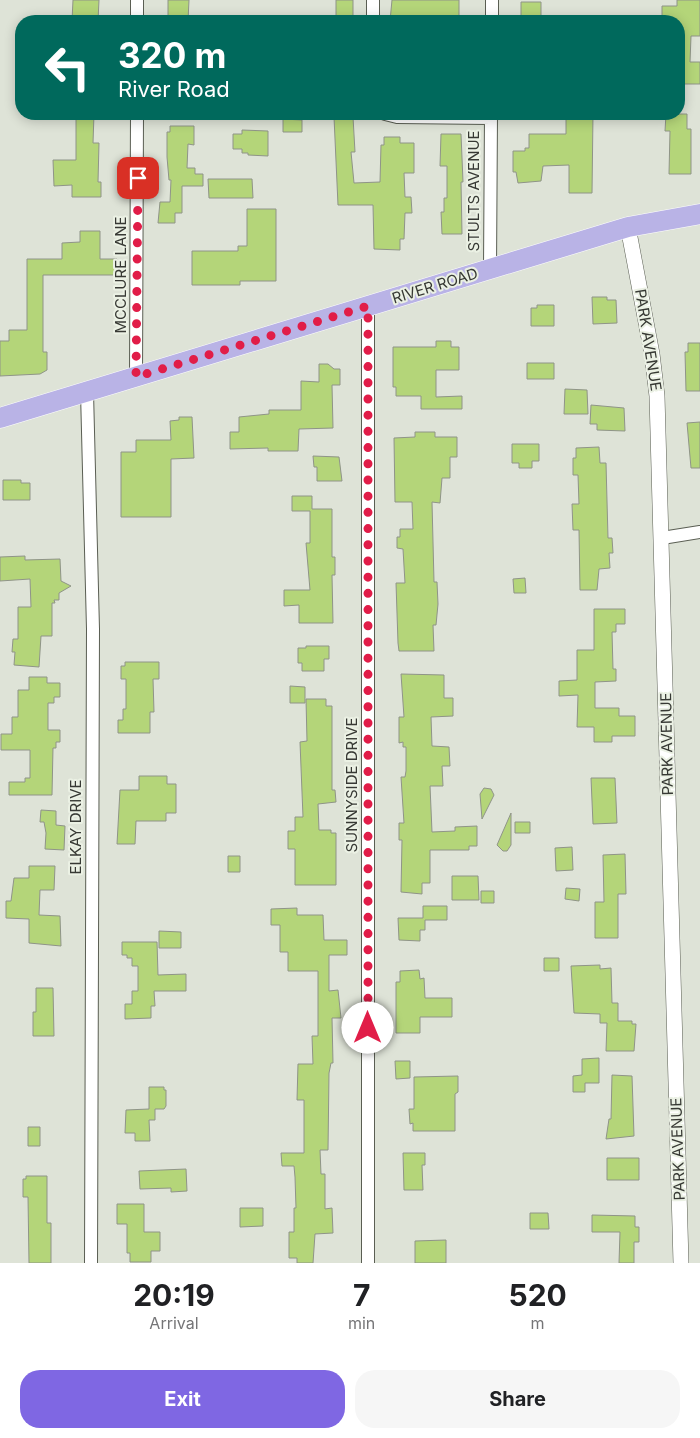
<!DOCTYPE html>
<style>
:root{--surface:#fff;--page:#f6f6f6;--text:#202124;--muted:#757577;--accent:#7f67e3}
body{margin:0;font-family:Inter,sans-serif;background:var(--page);color:var(--text);height:100vh;display:flex;flex-direction:column;font-size:19px;white-space:nowrap}
*{box-sizing:border-box;margin:0}
p{font-size:16px;color:var(--muted)}
.icon{flex:none;width:28px;height:28px;fill:none;stroke:currentColor;stroke-width:2;stroke-linecap:round;stroke-linejoin:round}
.map{position:relative;height:1263px;overflow:hidden}
.drawer{display:flex;flex-direction:column;background:var(--surface);flex:1}
.drawer>*{flex:none}
.guide{position:absolute;left:15px;top:15px;width:670px;height:105px;border-radius:20px;box-shadow:0 2px 12px #0003;background:#00695c;color:#fff;overflow:hidden}
.pin{position:absolute;display:grid;place-items:center;width:42px;height:42px;color:#fff;margin:-21px;border-radius:10px;box-shadow:0 2px 8px #0006}
.me{position:absolute;width:55px;margin:-28px;rotate:0deg;stroke-linejoin:round;filter:drop-shadow(0 0 4px #0008)}
.turn{display:flex;align-items:center;gap:18px;height:105px;padding:0 20px;font-size:22px}
.turn .icon{width:65px;height:65px;stroke-width:2.5}
.turn b{display:block;font-size:35px;line-height:42px}
.eta{display:flex;justify-content:space-evenly;align-items:center;height:85px;text-align:center}
.eta b{font-size:30px;font-weight:700;line-height:35px}
.action{display:flex;gap:10px;margin-top:auto;padding:10px 20px}
.action a{flex:1;height:58px;border-radius:20px;background:var(--accent);color:#fff;font-size:20px;font-weight:700;line-height:58px;text-align:center}
.action a+a{background:var(--page);color:var(--text)}
.map>svg:first-child{display:block}
.building{fill:#b4d579;stroke:#8f9488}
.lines{fill:none;stroke-linecap:round;stroke-linejoin:round}
.minor-casing{stroke:#5a5e53;stroke-width:14}
.tertiary-casing{stroke:#5a5e53;stroke-width:16}
.primary-casing{stroke:#fff;stroke-width:21}
.minor{stroke:#fff;stroke-width:12}
.tertiary{stroke:#fff;stroke-width:15}
.primary{stroke:#b9b3e6;stroke-width:20}
.route{stroke:#e11d48;stroke-width:9;stroke-dasharray:0 16.2}
.labels{text-anchor:middle;stroke-width:4;stroke-linejoin:round;paint-order:stroke}
.street-label{font-size:15px;fill:#373934;stroke:#ebf1e4}
</style>
<div class="map">
<svg width="700" height="1263" viewBox="0 0 700 1263">
<rect width="100%" height="100%" fill="#dee3d7"/>
<!-- building -->
<path class="building" d="M73 0H99L98 21H72Z
M168 0H189L188 21H168Z
M336 0H353V17H336Z
M392 0H459V21H390Z
M677 0H700V36H691L690 62H700V84H679V21H662V6H677Z
M521 2H541V21H521Z
M76 114H94L93 143H99L98 182H101V197H72V185L54 186 53 160H76Z
M566 114H593L592 193H569V165L543 166 541 181 518 183 516 172H513V151H525V148H529V134H566Z
M666 114H687V129H691V174H669L670 131H665Z
M334 117H353L355 152H351L354 183 380 182 381 145H384V137H400V143H414V173H404L405 197H411L412 213H405L404 239H400V250L374 249 373 205H338Z
M283 119 302 120V132H283Z
M170 126H194V145L188 144 187 168H195V174H203V186H182V213H175V223H158L160 202H170L171 180H169L167 157V132H170Z
M242 130 268 131V156L248 155V153H242V149H233V134H242Z
M441 134H461L463 182H461L462 234H442L441 212H444V198H447V166H440Z
M208 179H252L253 198H209Z
M247 209H276V281H240V285H192V251H238V246H247Z
M80 231H100V259H117V275H43V352H47V370L40 374 0 376V341H9V330H27V259H62V243L80 242Z
M592 297H607V300H616L617 323 593 324Z
M537 305H554V326H531V308H537Z
M436 341H451V347H459V370H436V397L462 396V409H421V396H396V387H393V347H436Z
M688 343H700V391H686L685 352H688Z
M527 363H554V379H527Z
M319 364H328L334 369H340V385H332L333 428 299 429 298 451H268V448L230 449V432H239V417L269 414V410H301V381L319 382Z
M565 389 587 390 588 414H564Z
M591 405 624 408 625 431 597 430V424H590Z
M179 417H192L194 458 171 459V517H121V452H136V440H171L170 421 179 420Z
M700 422V468H691L687 423Z
M415 432H435V437H457V457H450V478H442L440 503 432 502 434 582H437L438 604 436 625H433L434 651H399L398 643 396 583H405L403 549 397 548V537H400V529H413L412 502H395L394 438 415 437Z
M512 444H539V461H532V468H519V463H512Z
M599 447 600 463H606L608 538H612L613 553H609L610 568 599 569 597 590H580L579 530H573L572 504H579L578 475H573V458H576V448Z
M313 456 339 457 342 481H317V467H314Z
M3 480H21V483H30V500H3Z
M292 496H312V509H332V557H335V575H332L333 623H299V605L284 606V590H310L306 543H310V511H292Z
M25 556V560L60 559 61 581 71 586 59 593V600H54L55 603H52V636H41L39 667 14 665 15 652H12L13 639H18V607H31L30 579 0 581V557Z
M525 578 526 593H514L513 579Z
M594 609H625V624H616V632H612L613 669H616V681L595 682V708H619V716H635V736H612V742H594V727H577L578 695 559 696V681L577 680V650H594Z
M306 646H329V659H324V671H302V663H298V648H306Z
M125 662H159V679H153L154 712H150V733H118V720H123V709H126V679H121V666H125Z
M401 674 444 675V698H453V716L431 717 432 746 449 747 450 766H442L443 786H430L432 832 455 831V827L477 826V846H469V850H430V883H422V894L401 892 402 840H399V823H404L401 777H405L406 771V747H403V742L399 743V717H404Z
M29 677H47V683H60V697H54V703H48V730H60V742H56V748H53L52 795H9V782H25V778H30V750H1V734H12V717H18V690H29Z
M290 686 305 687V703H290Z
M306 699H326V706H332V790H335L336 802 318 804 319 830H331V833H336V885H295V849H288V831H295V817H303L300 742 307 741Z
M139 776H167V784H176V813H166V821H136L135 844H117L120 790H139Z
M591 778H615L617 823 593 824Z
M484 788 491 789 494 795 482 819 480 794Z
M41 810 56 811V825L65 826 64 850 45 849 46 833 44 822H40Z
M511 813V845L507 851H503L497 845Z
M515 822H530V833H515Z
M572 847 573 870 556 871 555 848Z
M625 854 626 894H618V938H595V902H604L603 855Z
M228 856H240V872H228Z
M29 866H55L54 890H40L39 915 60 916 61 946 29 943V919L6 918V901H11L14 878H29Z
M452 876H478L479 900H452Z
M566 888 580 889 579 901 565 899Z
M481 891H494V903H481Z
M423 906H447V920H425V930H420V941L399 940 398 918H423Z
M297 908V915H323L324 940H347V955H329V991L338 990 341 1018H332L333 1063H331L329 1073 328 1150H320L321 1174H325V1209L332 1208 333 1233 315 1234 313 1263H297V1258H289V1232H294V1208H296L295 1177 294 1166H282L281 1153H304V1100H297L298 1064H313L312 1036H318V971H288V952H280V925H271V909Z
M159 931 181 932V948H159Z
M122 942H157L158 975 186 974V991H154L155 1006H151V1018L125 1019V1004H132V991H138V966H132V958H127V955H122Z
M544 958H559V971H544Z
M600 965V969L611 968 612 1003H618V1021H632V1024H636L634 1051H606L607 1023H600V1014L574 1013 571 966Z
M419 970 420 979 424 978 425 998H452V1017H420V1033H396V982H400V971Z
M36 988H53L54 1036H33V1012H36Z
M599 1058V1083H585V1092H573V1076L582 1075V1059Z
M395 1061H410V1078L396 1079Z
M612 1075 632 1076 634 1136 606 1139 609 1119H611Z
M458 1076V1092L455 1094V1131H413V1123L410 1124 409 1109H414V1077Z
M149 1087H164V1090H166V1106L164 1109H155V1120H149L150 1141H135V1133H125L126 1110 149 1109Z
M28 1127H40V1146H28Z
M403 1153H425V1165H422L423 1190H404Z
M607 1158H639V1180H607Z
M186 1169 187 1191 171 1192V1188L140 1189 139 1171Z
M26 1176H47V1223H51V1263H29L28 1197H23V1179H26Z
M117 1204H144V1232H160V1251H151V1262H130V1253H127V1224H117Z
M240 1208H263V1226L240 1227Z
M530 1213H548L549 1229H530Z
M592 1215 635 1216V1227H639V1242H634V1263H619L620 1232H592Z
M446 1240V1263H415V1241Z"/>
<g class="lines">
<defs>
<path id="minor" d="M137 0V21
M373 0V21
M492 21V0
M385 114 397 117 491 118
M490 269 491 114
M368 307V1263
M136 377 137 114
M87 392 93 629 91 1263
M662 538 700 532"/>
<path id="tertiary" d="M628 227 652 354 657 396 681 1263"/>
<path id="primary" d="M0 418 628 227 700 214"/>
</defs>
<!-- minor casing -->
<use href="#minor" class="minor-casing"/>
<!-- tertiary casing -->
<use href="#tertiary" class="tertiary-casing"/>
<!-- primary casing -->
<use href="#primary" class="primary-casing"/>
<!-- minor -->
<use href="#minor" class="minor"/>
<!-- tertiary -->
<use href="#tertiary" class="tertiary"/>
<!-- primary -->
<use href="#primary" class="primary"/>
</g>
<g class="lines">
<!-- route -->
<path class="route" d="M138 178 136 377 368 306V1028"/>
</g>
<g class="labels">
<!-- street labels -->
<g class="street-label">
<text transform="translate(474 191) rotate(-90)" y="5">STULTS AVENUE</text>
<text transform="translate(121 275) rotate(-90)" y="5">MCCLURE LANE</text>
<text transform="translate(435 286) rotate(-17)" y="5">RIVER ROAD</text>
<text transform="translate(648 340) rotate(81)" y="5">PARK AVENUE</text>
<text transform="translate(667 744) rotate(-91)" y="5">PARK AVENUE</text>
<text transform="translate(352 785) rotate(-90)" y="5">SUNNYSIDE DRIVE</text>
<text transform="translate(76 827) rotate(-90)" y="5">ELKAY DRIVE</text>
<text transform="translate(678 1149) rotate(-92)" y="5">PARK AVENUE</text>
</g>
</g>
</svg>
<div class="pin" style="left:138px;top:178px;background:#d93025"><svg class="icon" aria-label="arrive" viewBox="0 0 24 24"><path d="M6 21V4h12l-3 4 3 4H6"/></svg></div>
<svg class="me" style="left:368px;top:1028px" viewBox="-20 -20 40 40"><circle r="19" fill="#fff"/><path d="M0-13L10 11 0 6-10 11z" fill="#e11d48"/></svg>
<div class="guide">
<div class="turn"><svg class="icon" aria-label="left" viewBox="0 0 24 24"><path d="M17 20v-9H6M10 6l-5 5 5 5"/></svg><div><b>320 m</b>River Road</div></div>
</div>
</div>
<section class="drawer">
<div class="eta">
<div><b>20:19</b><p>Arrival</p></div>
<div><b>7</b><p>min</p></div>
<div><b>520</b><p>m</p></div>
</div>
<div class="action"><a>Exit</a><a>Share</a></div>
</section>
